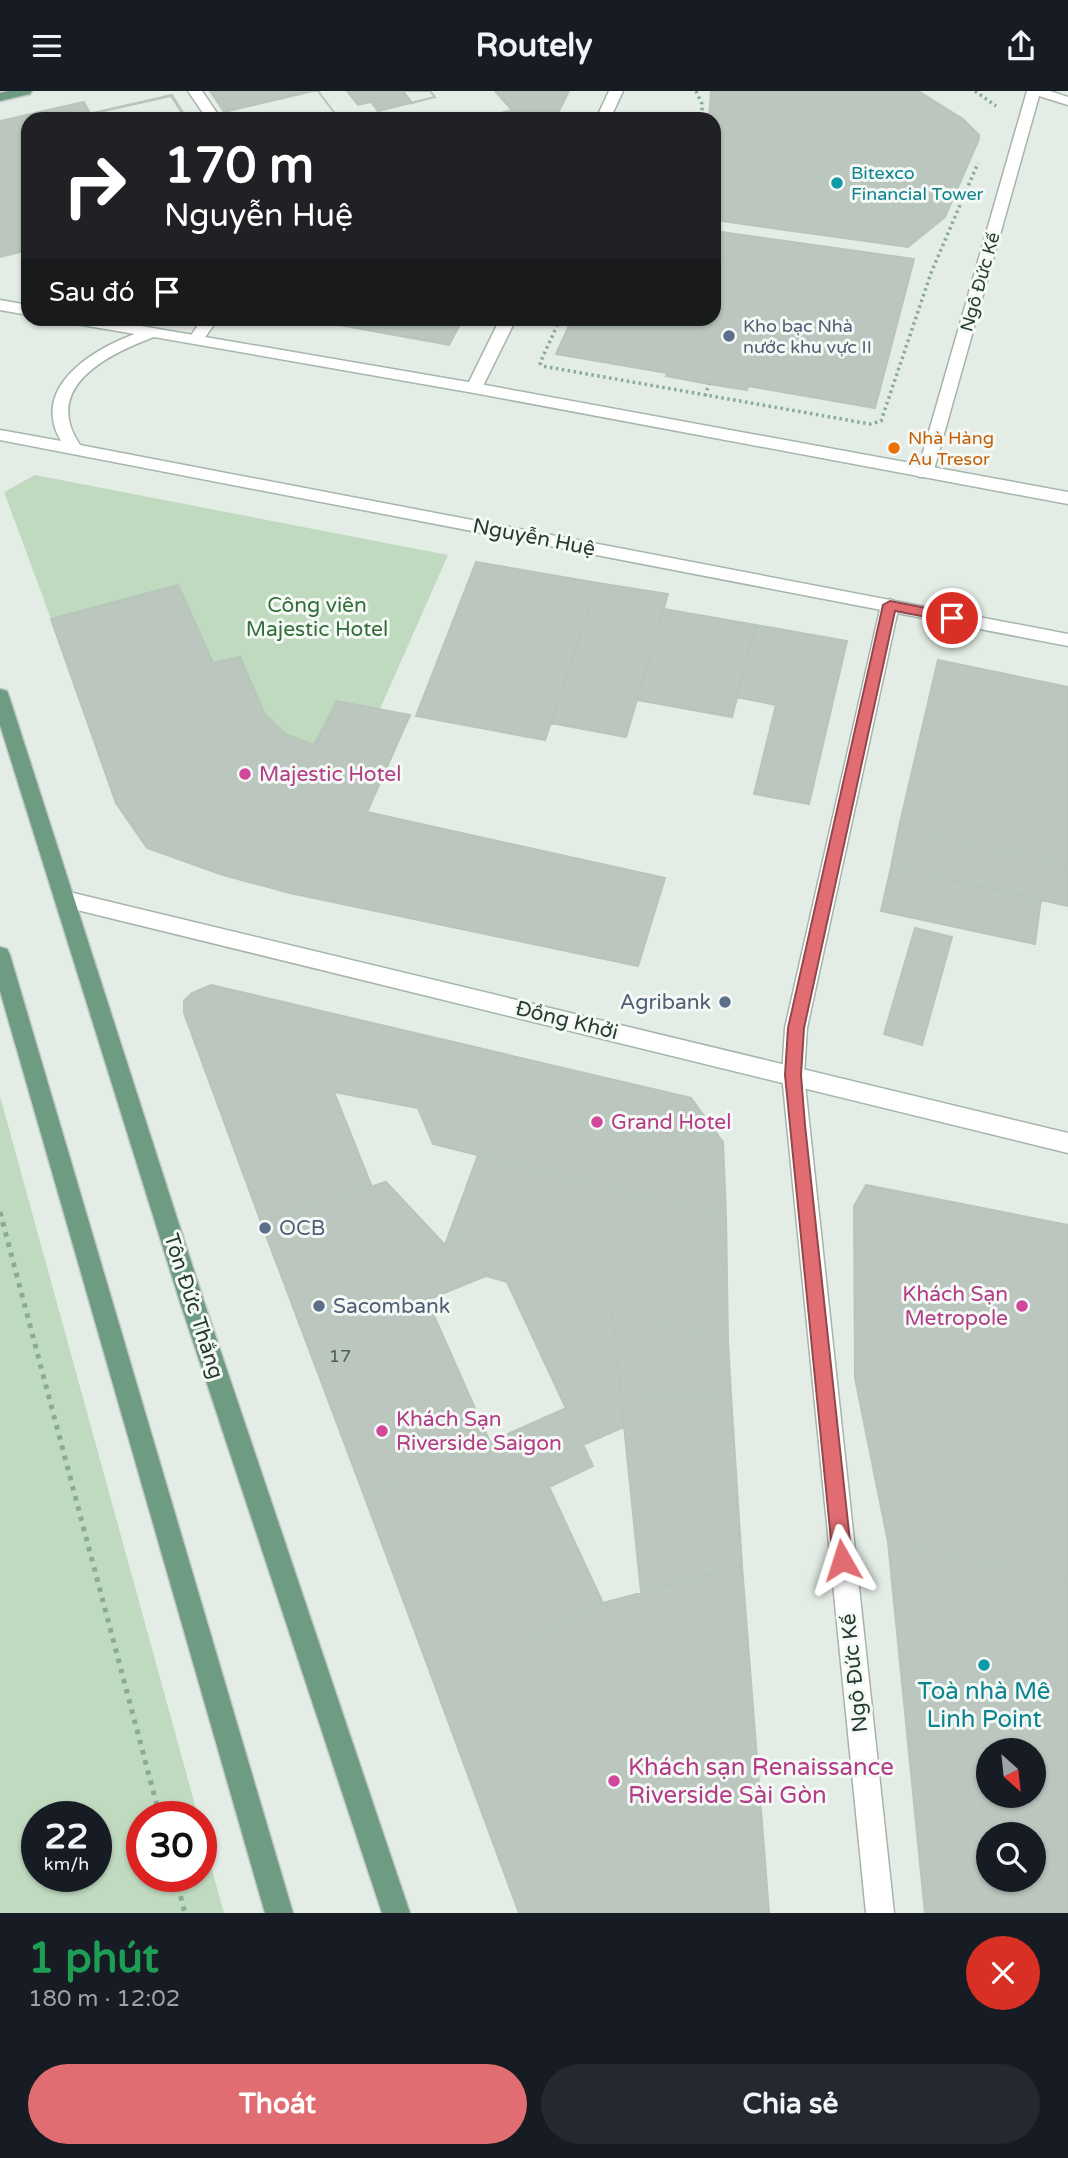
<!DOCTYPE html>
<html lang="vi">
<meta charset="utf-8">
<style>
:root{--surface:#171b24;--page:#242831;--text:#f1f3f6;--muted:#9ea1a6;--accent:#e16d73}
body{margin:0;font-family:"Varela Round",sans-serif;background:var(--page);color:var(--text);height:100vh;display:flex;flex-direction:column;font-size:26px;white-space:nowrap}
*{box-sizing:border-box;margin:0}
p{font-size:23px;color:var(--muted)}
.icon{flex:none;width:38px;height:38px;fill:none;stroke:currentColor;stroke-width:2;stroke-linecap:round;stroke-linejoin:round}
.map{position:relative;height:1822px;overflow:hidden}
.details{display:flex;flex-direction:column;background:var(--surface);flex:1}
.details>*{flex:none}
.hud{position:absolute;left:21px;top:21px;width:700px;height:214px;border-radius:21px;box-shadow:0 2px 5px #0004;background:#202124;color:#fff;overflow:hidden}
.needle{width:46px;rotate:153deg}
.buttons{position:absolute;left:976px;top:1647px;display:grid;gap:14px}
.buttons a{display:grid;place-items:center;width:70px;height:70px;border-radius:50%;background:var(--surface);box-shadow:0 2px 5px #0004;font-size:35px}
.speed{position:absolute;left:21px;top:1710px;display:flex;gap:14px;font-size:35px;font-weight:700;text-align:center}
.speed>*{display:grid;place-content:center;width:91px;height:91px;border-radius:50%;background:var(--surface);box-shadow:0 2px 5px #0004;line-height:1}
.speed small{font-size:18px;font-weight:400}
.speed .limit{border:10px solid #d22;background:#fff;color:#111}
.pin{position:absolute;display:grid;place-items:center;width:60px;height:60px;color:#fff;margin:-30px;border:4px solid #fff;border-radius:50%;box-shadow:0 2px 7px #0007}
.me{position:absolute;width:77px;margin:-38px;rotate:354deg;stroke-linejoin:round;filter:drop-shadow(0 0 5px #0008)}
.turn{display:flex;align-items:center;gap:24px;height:147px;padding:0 28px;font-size:32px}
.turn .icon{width:91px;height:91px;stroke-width:2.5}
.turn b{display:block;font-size:49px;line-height:60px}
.then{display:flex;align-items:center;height:66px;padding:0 28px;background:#0003;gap:14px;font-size:26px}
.round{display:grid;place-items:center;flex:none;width:74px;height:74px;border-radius:37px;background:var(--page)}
.overview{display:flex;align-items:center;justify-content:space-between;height:119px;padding:0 28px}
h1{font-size:42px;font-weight:800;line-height:52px;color:#1e9e55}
.action{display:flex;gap:14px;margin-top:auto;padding:14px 28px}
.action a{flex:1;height:80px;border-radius:42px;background:var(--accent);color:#fff;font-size:28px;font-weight:800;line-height:80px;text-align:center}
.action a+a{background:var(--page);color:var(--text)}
header{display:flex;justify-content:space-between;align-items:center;height:91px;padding:0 28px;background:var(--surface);font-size:32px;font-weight:800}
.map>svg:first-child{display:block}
.green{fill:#c0dac0;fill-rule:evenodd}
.building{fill:#bac6be;stroke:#b7c5bb;stroke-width:2;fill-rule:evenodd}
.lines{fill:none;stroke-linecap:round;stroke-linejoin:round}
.lane-casing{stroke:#a7b3ab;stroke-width:3}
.street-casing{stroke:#a7b3ab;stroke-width:3}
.secondary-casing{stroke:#a4b6ab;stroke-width:3}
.primary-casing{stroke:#c2c8c5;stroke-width:3}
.path-far1{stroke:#88ab96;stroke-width:3.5;stroke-dasharray:2.5 3.5;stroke-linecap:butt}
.path{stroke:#88ab96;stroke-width:5;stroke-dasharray:4.5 6;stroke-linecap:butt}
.lane{fill:#fff;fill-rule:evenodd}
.street{fill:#fff;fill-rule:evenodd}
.secondary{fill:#fff;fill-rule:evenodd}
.primary{fill:#6e9c83;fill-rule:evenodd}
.route{fill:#e16d73;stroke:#92474b;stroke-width:2}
.culture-dot{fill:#0f9aa8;stroke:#f4f9f5;stroke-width:2.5}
.service-dot{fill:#5c6f8a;stroke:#f4f9f5;stroke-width:2.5}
.food-dot{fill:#e8710a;stroke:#f4f9f5;stroke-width:2.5}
.hotel-dot{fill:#d1479c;stroke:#f4f9f5;stroke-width:2.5}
.labels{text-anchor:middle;stroke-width:6;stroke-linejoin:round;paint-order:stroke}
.far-culture-label{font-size:18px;fill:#0d838f;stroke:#f4f9f5;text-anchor:start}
.far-street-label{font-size:18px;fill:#263b2f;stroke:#f4f9f5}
.far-service-label{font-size:18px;fill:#4e5e75;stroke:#f4f9f5;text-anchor:start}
.far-food-label{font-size:18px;fill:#c56008;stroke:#f4f9f5;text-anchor:start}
.number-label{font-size:18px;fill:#4b5e53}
.street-label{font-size:21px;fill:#263b2f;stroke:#f4f9f5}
.park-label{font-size:21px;fill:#356d3a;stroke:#f4f9f5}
.hotel-label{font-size:21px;fill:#b23c85;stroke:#f4f9f5;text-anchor:start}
.service-label{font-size:21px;fill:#4e5e75;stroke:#f4f9f5;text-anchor:start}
.near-culture-label{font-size:24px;fill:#0d838f;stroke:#f4f9f5}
.near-hotel-label{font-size:24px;fill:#b23c85;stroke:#f4f9f5;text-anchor:start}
</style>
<header><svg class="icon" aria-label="menu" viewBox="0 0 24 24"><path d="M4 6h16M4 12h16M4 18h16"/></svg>Routely<svg class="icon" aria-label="share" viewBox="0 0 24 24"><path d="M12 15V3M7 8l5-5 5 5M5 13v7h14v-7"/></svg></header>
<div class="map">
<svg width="1068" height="1822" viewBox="0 0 1068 1822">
<rect width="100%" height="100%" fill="#e4ece6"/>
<!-- green -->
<path class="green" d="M35 384 448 464 380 618 337 610 314 654C304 650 292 648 283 642 259 626 251 591 240 566L213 572 178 495 51 528 4 401Z
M0 1005 198 1725 142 1726V1785H201V1739L224 1822H0ZM37 1726H96V1785H37Z"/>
<!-- building -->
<path class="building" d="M210 0H318L339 28H229Z
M313 0H318L339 28H229L224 21Z
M347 0H430L435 6 378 20 371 11 358 14Z
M403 0H430L435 6 412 12Z
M495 0H569L555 28H520Z
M711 0H918L963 28 979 44V48L945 126 908 156 714 129V28H709Z
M172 4 187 28H97L93 22Z
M171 5 186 28H98L95 22Z
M84 11 93 28H28V159L0 166V30Z
M512 19 520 28H477Z
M714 140 914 168 875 317 748 295 747 299 709 293 666 285 667 282 556 263 572 228H714Z
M320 228H463L449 254 318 230Z
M476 471 598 492 545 649 416 625Z
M598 492 668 503 626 646 551 632Z
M178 494 213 572 240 566 264 622 285 643 314 654 337 610 410 624 367 721 665 787 638 875 290 802 223 784 147 757 116 712 51 528Z
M664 518 756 534 732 626 637 609Z
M756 534 847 550 809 713 754 703 776 614 736 606Z
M938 569 1068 596V774L899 736Z
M899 736 1068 774V815L891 776Z
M891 776 1041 808 1035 853 881 820Z
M915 837 952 846 922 954 884 943Z
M211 894 691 1007 723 1051 726 1126 433 1053 418 1017 334 1001 372 1096 261 1131 184 922V910L192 902Z
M478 1064 726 1126 728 1249 612 1218 624 1336 583 1354 507 1191 486 1185 468 1144 445 1154Z
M386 1091 445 1154 468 1144 486 1185 427 1209 490 1351 365 1407 261 1131Z
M866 1094 1068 1134V1488L888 1451 855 1287 854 1115Z
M612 1218 728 1249 731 1304 621 1305Z
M731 1304 742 1475 641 1501 621 1305Z
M566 1317 593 1375 549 1396 603 1512 434 1592 365 1407Z
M888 1451 1068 1488V1822H925ZM989 1659H1034V1704H989ZM989 1743H1034V1788H989Z
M742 1475 769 1822H519L434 1592 603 1512Z"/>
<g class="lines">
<defs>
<path id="lane" d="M188 0H202L221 28H207Z
M202 228H218L201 252H191L188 249Z"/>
<path id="street" d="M609 0H623L610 28H596Z
M1027 0H1050L1068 6V14L1039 5 933 382 931 386H919L917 382Z
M500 228H516L482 297 480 300H468L466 297Z
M890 508 899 514 807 937 804 984 894 1822H866L782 984 785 937 881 514Z"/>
<path id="secondary" d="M0 209 28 214V224L0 219Z
M68 228H100L474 292 1068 401V413L474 302 154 246C108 263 41 296 80 354L1068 543V555L0 349V339L61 350C30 297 91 259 135 243L76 233Z
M65 800 1068 1042V1062L65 816 58 814 55 808 58 802Z"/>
<path id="primary" d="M8 0H32L30 3 0 10V2Z
M0 598 7 600 9 605 204 1211 410 1822H382L180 1211 0 634Z
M0 856 7 858 10 864 293 1822H265L0 900Z"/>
</defs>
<!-- lane casing -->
<use href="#lane" class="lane-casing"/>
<!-- street casing -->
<use href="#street" class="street-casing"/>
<!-- secondary casing -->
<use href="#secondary" class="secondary-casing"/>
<!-- primary casing -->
<use href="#primary" class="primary-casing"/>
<!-- path-far1 -->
<path class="path-far1" d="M696 0 702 13V28
M975 0 996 15
M560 228 540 272 542 275 870 333 881 330 931 182 978 72
M705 305 709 293"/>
<!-- path -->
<path class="path" d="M0 1121 160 1726
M175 1785 185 1822"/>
<!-- lane -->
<use href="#lane" class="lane"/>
<!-- street -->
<use href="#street" class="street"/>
<!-- secondary -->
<use href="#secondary" class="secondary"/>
<!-- primary -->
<use href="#primary" class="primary"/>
</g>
<!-- route -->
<path class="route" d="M890 510 952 522 959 527 952 531 895 520 804 937 801 984 805 1034 852 1469 849 1476 842 1479 836 1476 833 1469 785 984 788 937 883 514Z"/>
<!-- markers -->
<g class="culture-dot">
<circle cx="837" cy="92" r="7"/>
<circle cx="984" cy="1574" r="7"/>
</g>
<g class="service-dot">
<circle cx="729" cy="245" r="7"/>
<circle cx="725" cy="911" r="7"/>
<circle cx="265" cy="1137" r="7"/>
<circle cx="319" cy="1215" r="7"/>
</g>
<circle class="food-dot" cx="894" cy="357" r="7"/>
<g class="hotel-dot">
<circle cx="245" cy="683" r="7"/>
<circle cx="597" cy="1031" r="7"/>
<circle cx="1022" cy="1215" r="7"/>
<circle cx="382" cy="1340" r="7"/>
<circle cx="614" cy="1690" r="7"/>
</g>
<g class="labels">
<!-- far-culture labels -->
<g class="far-culture-label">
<text x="851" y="88">Bitexco<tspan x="851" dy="21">Financial Tower</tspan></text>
</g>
<!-- far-street labels -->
<g class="far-street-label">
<text transform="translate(980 191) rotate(-74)" y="6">Ngô Ðức Kế</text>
</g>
<!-- far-service labels -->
<g class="far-service-label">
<text x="743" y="241">Kho bạc Nhà<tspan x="743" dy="21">nước khu vực II</tspan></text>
</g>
<!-- far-food labels -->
<g class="far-food-label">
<text x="908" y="353">Nhà Hàng<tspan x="908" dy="21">Au Tresor</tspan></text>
</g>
<!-- number labels -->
<g class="number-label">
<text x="340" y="1271">17</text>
</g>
<!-- street labels -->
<g class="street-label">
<text transform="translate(534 446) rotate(11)" y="7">Nguyễn Huệ</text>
<text transform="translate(567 929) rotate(14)" y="7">Ðồng Khởi</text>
<text transform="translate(194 1215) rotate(72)" y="7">Tôn Ðức Thắng</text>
<text transform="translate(854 1582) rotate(-96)" y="7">Ngô Ðức Kế</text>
</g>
<!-- park labels -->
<g class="park-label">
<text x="317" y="521">Công viên<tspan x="317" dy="24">Majestic Hotel</tspan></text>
</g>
<!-- hotel labels -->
<g class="hotel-label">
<text x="259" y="690">Majestic Hotel</text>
<text x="611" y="1038">Grand Hotel</text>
<text x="1008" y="1210" text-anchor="end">Khách Sạn<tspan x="1008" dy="24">Metropole</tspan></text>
<text x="396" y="1335">Khách Sạn<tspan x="396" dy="24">Riverside Saigon</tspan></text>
</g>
<!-- service labels -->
<g class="service-label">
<text x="711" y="918" text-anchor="end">Agribank</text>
<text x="279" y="1144">OCB</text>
<text x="333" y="1222">Sacombank</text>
</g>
<!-- near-culture labels -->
<g class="near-culture-label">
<text x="984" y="1608">Toà nhà Mê<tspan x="984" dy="28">Linh Point</tspan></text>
</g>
<!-- near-hotel labels -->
<g class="near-hotel-label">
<text x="628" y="1684">Khách sạn Renaissance<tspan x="628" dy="28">Riverside Sài Gòn</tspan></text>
</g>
</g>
</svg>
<div class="buttons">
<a><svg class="needle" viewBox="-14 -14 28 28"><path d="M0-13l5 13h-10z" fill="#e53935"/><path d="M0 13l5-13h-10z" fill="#9ea1a6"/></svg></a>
<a><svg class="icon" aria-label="search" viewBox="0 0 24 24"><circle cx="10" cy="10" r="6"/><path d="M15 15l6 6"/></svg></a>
</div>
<div class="speed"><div>22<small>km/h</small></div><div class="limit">30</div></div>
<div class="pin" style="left:952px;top:527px;background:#d93025"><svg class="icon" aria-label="arrive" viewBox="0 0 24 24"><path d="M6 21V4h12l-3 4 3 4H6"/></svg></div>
<svg class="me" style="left:842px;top:1469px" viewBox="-20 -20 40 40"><path d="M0-17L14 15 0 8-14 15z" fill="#e16d73" stroke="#fff" stroke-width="4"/></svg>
<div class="hud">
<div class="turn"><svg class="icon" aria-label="right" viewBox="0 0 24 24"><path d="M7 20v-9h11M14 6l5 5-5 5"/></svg><div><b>170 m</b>Nguyễn Huệ</div></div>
<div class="then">Sau đó<svg class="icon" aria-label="arrive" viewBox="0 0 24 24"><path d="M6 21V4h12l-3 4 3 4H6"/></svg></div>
</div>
</div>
<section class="details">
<div class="overview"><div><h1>1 phút</h1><p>180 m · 12:02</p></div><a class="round" style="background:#d93025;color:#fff"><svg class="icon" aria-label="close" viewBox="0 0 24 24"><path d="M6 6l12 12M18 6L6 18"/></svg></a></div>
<div class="action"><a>Thoát</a><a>Chia sẻ</a></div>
</section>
